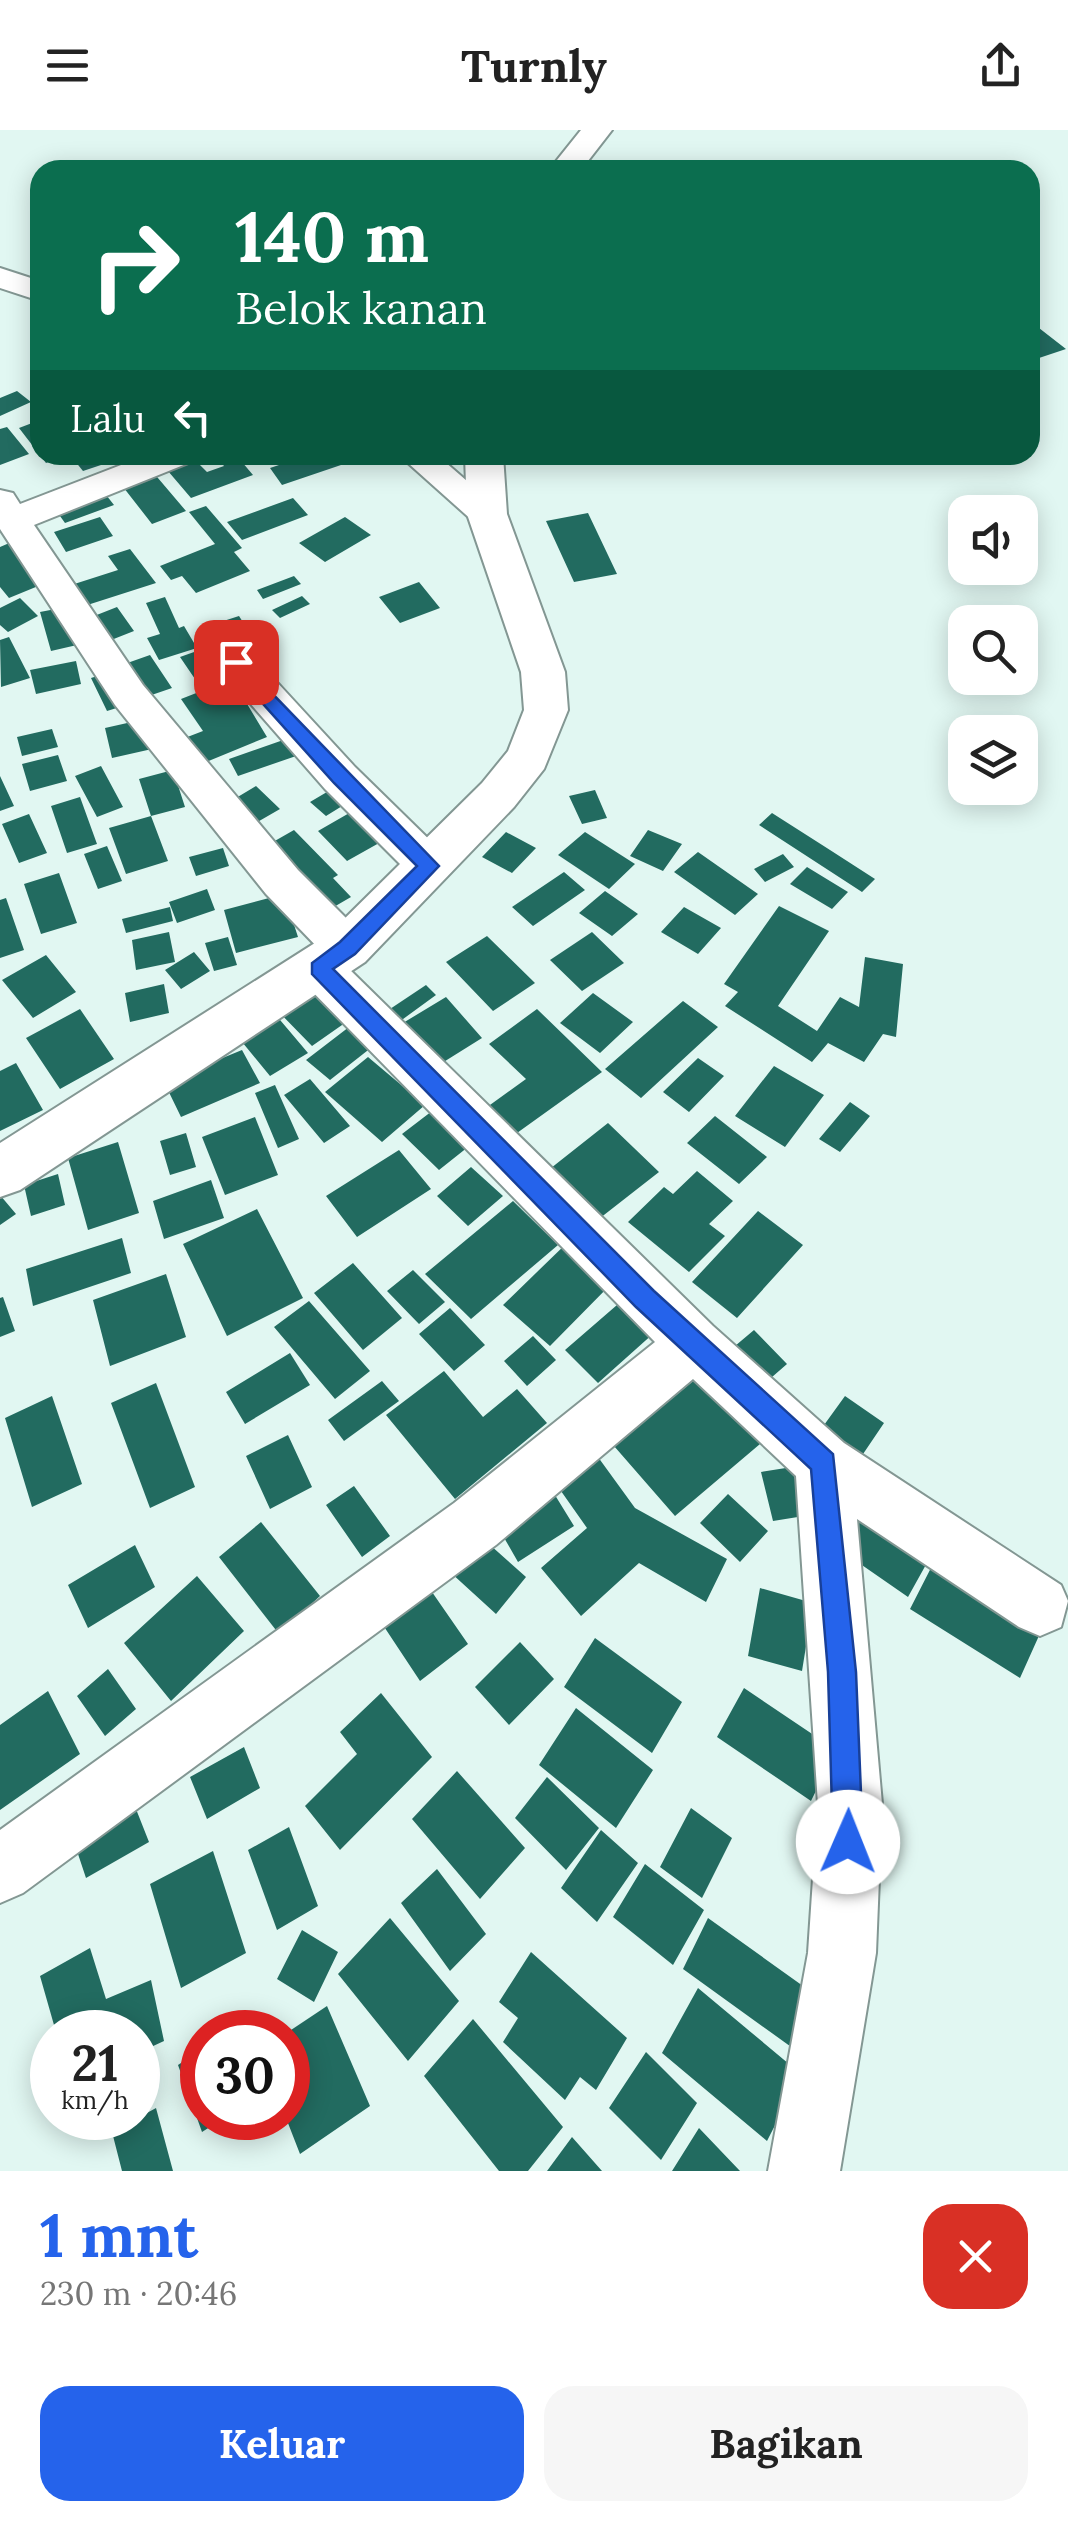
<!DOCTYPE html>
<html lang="id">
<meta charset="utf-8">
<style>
:root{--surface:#fff;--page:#f6f6f6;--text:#222;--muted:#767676;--accent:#2563eb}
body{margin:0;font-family:Lora,serif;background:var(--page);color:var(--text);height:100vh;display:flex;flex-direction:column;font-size:38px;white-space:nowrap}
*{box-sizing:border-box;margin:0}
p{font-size:32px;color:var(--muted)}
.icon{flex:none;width:55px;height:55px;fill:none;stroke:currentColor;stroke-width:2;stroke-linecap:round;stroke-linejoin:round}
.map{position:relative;height:2041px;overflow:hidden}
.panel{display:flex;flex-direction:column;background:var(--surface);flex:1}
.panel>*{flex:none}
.top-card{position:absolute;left:30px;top:30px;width:1010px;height:305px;border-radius:30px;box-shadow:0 5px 25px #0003;background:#0b6e4f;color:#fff;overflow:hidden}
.controls{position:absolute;left:948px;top:365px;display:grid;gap:20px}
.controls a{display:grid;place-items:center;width:90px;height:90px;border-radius:20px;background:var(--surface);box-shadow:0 5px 25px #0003;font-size:50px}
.speed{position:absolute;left:30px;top:1880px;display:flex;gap:20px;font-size:50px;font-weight:700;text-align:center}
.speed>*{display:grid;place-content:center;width:130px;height:130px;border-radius:50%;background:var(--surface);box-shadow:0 5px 25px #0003;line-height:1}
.speed small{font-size:25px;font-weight:400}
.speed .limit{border:15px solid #d22;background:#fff;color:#111}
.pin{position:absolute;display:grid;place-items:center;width:85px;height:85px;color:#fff;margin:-42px;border-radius:20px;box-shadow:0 5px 15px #0006}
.me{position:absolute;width:110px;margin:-55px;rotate:1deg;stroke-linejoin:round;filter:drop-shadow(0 0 8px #0008)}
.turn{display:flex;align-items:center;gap:35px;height:210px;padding:0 40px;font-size:45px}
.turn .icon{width:130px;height:130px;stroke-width:2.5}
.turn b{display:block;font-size:70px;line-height:85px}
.then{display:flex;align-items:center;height:95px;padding:0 40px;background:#0003;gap:20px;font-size:38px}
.round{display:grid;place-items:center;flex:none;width:105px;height:105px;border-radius:30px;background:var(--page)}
.headline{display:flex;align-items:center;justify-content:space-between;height:170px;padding:0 40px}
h1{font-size:60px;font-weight:700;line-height:75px;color:var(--accent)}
.primary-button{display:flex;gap:20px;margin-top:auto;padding:20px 40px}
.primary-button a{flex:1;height:115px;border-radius:30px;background:var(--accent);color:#fff;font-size:40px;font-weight:700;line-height:115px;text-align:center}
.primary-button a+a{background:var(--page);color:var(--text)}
header{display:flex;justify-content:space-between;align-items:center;height:130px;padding:0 40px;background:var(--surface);font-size:45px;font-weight:700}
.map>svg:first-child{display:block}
.building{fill:#226b60}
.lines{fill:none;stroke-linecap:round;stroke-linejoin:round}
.minor-casing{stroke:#839793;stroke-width:4}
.tertiary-casing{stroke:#839793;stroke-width:4}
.minor{fill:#fff;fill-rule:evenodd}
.tertiary{fill:#fff;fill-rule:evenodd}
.route{fill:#2563eb;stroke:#184099;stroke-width:2.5}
</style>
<header><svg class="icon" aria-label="menu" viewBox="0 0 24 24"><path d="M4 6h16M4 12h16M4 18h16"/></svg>Turnly<svg class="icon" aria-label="share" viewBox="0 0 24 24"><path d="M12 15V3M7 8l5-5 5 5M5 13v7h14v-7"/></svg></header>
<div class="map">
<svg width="1068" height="2041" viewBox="0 0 1068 2041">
<rect width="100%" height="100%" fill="#e1f7f2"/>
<!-- building -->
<path class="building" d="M1030 191 1066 219 1030 231Z
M17 261 31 272 0 286V268Z
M40 290V325L67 326 46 333 19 298Z
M7 297 29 324 0 335V299Z
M70 325H109L113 331 83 341Z
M215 325H236L253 345 191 368 168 341 196 331 207 342 224 336Z
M309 325H333L341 335 282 355 270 338Z
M152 341 186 381 152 394 120 353Z
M103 361 114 375 65 393 55 379Z
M293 368 308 385 242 410 227 392Z
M206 376 242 418 234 422 250 441 196 463 182 446 171 450 160 436 215 414 189 382Z
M588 383 617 444 574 452 546 391Z
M100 387 113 406 66 422 54 402Z
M345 387 371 405 325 432 299 413Z
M14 411 48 452 9 468 0 457V417Z
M130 419 156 453 78 478 65 457 118 440 108 426Z
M294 446 301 454 263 469 257 460Z
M419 452 440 478 400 493 379 467Z
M302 466 310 474 280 488 272 480Z
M165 467 179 498 184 496 197 518 159 530 147 508 160 504 146 473Z
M20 468 38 486 8 502 0 495V478Z
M66 477 77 515 51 521 40 482Z
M117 477 134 501 101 514 84 490Z
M239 486 248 500 217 511 208 496Z
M9 507 30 548 1 557 0 510Z
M211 516 226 537 195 549 180 527Z
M150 525 172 558 137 570 116 537Z
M76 531 81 554 36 564 30 540Z
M107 543 123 576 107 581 91 548Z
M232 549 267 607 194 637 177 611 203 601 181 569Z
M145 589 152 619 112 628 105 598Z
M52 599 58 617 22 626 17 607Z
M289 608 299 625 238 646 229 629Z
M58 625 67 651 30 661 22 634Z
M101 636 123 677 97 687 75 646Z
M173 640 185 677 151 686 139 649Z
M0 646 14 676 0 681Z
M256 656 280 679 249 697 226 674Z
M332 659 347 673 326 686 310 672Z
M595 660 607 688 582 694 569 666Z
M80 667 97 714 67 723 51 676Z
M358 678 388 708 347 731 318 701Z
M772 683 830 720 875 749 862 762 759 695Z
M29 684 47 723 19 733 2 694Z
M151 686 168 731 126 744 109 698Z
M294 700 338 745 333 748 351 767 320 785 259 720Z
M648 700 682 714 663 741 630 726Z
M506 702 536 718 512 743 482 727Z
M585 702 635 734 609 759 558 725Z
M107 716 122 751 98 759 84 724Z
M223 718 229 736 196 746 189 727Z
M698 722 758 764 735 785 674 742Z
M783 724 794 737 765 752 754 739Z
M807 737 848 762 832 779 790 754Z
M564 742 585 760 533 796 512 777Z
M59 743 77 793 41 804 24 754Z
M207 759 215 780 177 793 169 772Z
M605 761 638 784 612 806 579 783Z
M284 764 298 807 236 823 224 780Z
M6 768 24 820 0 828V770Z
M779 776 829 801 778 876 817 901 840 867 859 877 865 827 903 834 896 907 883 904 864 932 828 913 812 932 725 876 738 862 724 854Z
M170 777 173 791 126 803 122 789Z
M684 777 721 798 698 824 661 802Z
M169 802 175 832 136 840 132 810Z
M592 802 624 833 582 861 550 830Z
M487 806 535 853 493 881 446 832Z
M228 807 237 835 214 841 205 813Z
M194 822 210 841 181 859 165 840Z
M46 825 76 862 33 888 2 850Z
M312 850 352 888 312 916 273 876Z
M164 854 169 883 130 892 125 863Z
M426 855 436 865 399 892 387 881Z
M593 863 633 892 600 923 560 893Z
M446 867 482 908 434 938 398 896Z
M683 871 718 897 641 968 605 939Z
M80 879 114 929 60 959 26 908Z
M537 879 602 942 510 1008 483 980 526 949 489 914Z
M275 884 308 923 270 946 238 907Z
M349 897 372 917 330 950 306 930Z
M242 920 260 953 181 987 164 952Z
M368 927 425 975 382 1012 325 962Z
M698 928 724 946 689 982 663 962Z
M16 933 43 980 0 1001V941Z
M774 936 824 965 785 1017 735 986Z
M310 949 350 996 324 1013 284 965Z
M275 955 299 1009 278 1018 255 963Z
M850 972 870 986 840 1022 819 1009Z
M436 978 473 1013 439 1040 402 1004Z
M715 986 767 1027 739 1054 687 1013Z
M255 987 278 1045 225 1065 202 1007Z
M608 993 659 1042 595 1092 546 1042Z
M186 1003 196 1037 170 1045 160 1011Z
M118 1012 139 1083 88 1100 68 1028Z
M399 1020 431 1059 357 1107 326 1066Z
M471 1037 503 1066 468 1096 437 1066Z
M697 1041 733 1071 709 1094 725 1106 689 1142 628 1092 664 1057 673 1064Z
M58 1044 65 1075 31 1086 24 1055Z
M211 1050 224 1088 164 1109 153 1071Z
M0 1065 16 1084 0 1095Z
M513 1071 558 1115 471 1189 425 1144Z
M257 1079 303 1168 227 1206 183 1114Z
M758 1081 803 1115 737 1188 692 1152Z
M122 1108 131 1143 33 1176 26 1139Z
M570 1110 616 1149 550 1216 503 1175Z
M353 1133 402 1188 363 1220 314 1163Z
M413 1140 445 1172 419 1194 387 1161Z
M166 1144 186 1207 110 1236 93 1170Z
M632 1162 664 1194 598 1253 565 1220Z
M3 1167 15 1201 0 1207V1168Z
M309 1171 370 1241 335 1269 274 1197Z
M450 1178 485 1215 454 1241 419 1204Z
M754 1200 787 1234 756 1261 722 1227Z
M533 1206 556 1230 527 1256 504 1231Z
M290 1223 310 1255 245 1294 226 1262Z
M444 1241 483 1287 517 1259 547 1293 455 1369 386 1285Z
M698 1247 760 1314 675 1386 614 1316Z
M382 1251 399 1271 344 1311 328 1290Z
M156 1253 195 1357 150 1378 111 1273Z
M52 1266 82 1354 32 1377 5 1288Z
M845 1266 884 1293 859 1330 819 1302Z
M288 1305 312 1357 270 1379 246 1326Z
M590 1316 635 1378 727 1429 706 1472 639 1433 581 1486 541 1438 587 1398 549 1344Z
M792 1337 804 1386 773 1391 761 1342Z
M354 1356 390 1406 362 1427 326 1375Z
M550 1357 574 1396 518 1432 495 1392Z
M863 1363 938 1413 908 1467 833 1415Z
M728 1364 768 1401 740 1432 700 1393Z
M261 1392 320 1466 279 1504 219 1427Z
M480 1406 526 1447 496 1484 450 1442Z
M135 1415 155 1457 88 1498 68 1455Z
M934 1432 1042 1499 1020 1548 910 1479Z
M197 1446 244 1501 171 1571 124 1513Z
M423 1449 468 1514 420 1551 375 1483Z
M760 1458 813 1473 802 1541 748 1526Z
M595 1508 682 1572 652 1623 564 1557Z
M520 1512 554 1549 509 1595 475 1557Z
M108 1539 136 1579 105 1606 77 1566Z
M744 1558 836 1620 811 1671 717 1607Z
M48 1561 80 1624 0 1680V1595Z
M381 1563 432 1627 340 1720 305 1676 357 1624 340 1602Z
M576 1578 653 1640 616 1698 539 1635Z
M244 1617 260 1658 207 1689 190 1647Z
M457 1641 525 1718 480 1769 412 1689Z
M547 1647 599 1698 566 1740 515 1688Z
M134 1674 149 1712 86 1748 73 1709Z
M691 1678 732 1708 702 1768 660 1737Z
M289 1697 318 1776 277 1800 248 1720Z
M601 1700 638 1733 597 1792 561 1758Z
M213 1721 246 1823 181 1858 150 1754Z
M645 1734 704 1780 673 1835 613 1787Z
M437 1739 486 1804 450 1841 401 1773Z
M390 1788 459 1871 408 1931 338 1844Z
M708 1788 817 1866 794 1919 683 1839Z
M302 1800 338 1822 314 1872 277 1849Z
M90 1818 106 1869 151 1850 164 1911 138 1923V1902H56L40 1846Z
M531 1822 627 1908 596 1960 580 1947 565 1970 503 1912 518 1888 499 1872Z
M698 1858 801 1944 767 2011 662 1923Z
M327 1876 370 1976 300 2024 286 1988 288 1902Z
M473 1889 563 1997 528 2041H499L424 1946Z
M202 1919V1988H224L202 2002 178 1935Z
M646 1922 697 1973 661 2030 609 1978Z
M156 1978 173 2041H122L112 2002Z
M699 1998 740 2041H672Z
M572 2007 602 2041H547Z"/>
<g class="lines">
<defs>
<path id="minor" d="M0 138 40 151V171L0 158Z
M147 325H196L191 332 34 395 143 555 298 740 363 805 370 818 363 831 345 835 713 1196 844 1313 1061 1455 1068 1471 1061 1497 1040 1506 1019 1497 857 1389 882 1674 876 1823 840 2041H768L808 1823 818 1674 796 1346 693 1249 496 1415 23 1763 0 1773V1700L454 1373 655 1212 303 852 296 839 303 826 322 822 266 764 115 575 0 399V360L13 363 20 374Z
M399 325H437L505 384 500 392H474Z
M236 519 250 523 355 637 444 724 451 736 444 748 429 753 414 748 325 659 222 541 216 532 222 523Z"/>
<path id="tertiary" d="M581 0H612L581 40H549Z
M465 325H503L507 384 565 542 568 580 544 639 514 677 365 832 20 1060 0 1067V1013L329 804 482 653 508 621 524 580 521 542 467 384Z"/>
</defs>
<!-- minor casing -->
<use href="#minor" class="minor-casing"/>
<!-- tertiary casing -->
<use href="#tertiary" class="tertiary-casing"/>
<!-- minor -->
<use href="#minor" class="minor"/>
<!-- tertiary -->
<use href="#tertiary" class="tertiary"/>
</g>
<!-- route -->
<path class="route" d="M236 526 439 736 355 824 333 839 654 1161 833 1324 856 1542 863 1712 858 1722 848 1726 837 1722 833 1712 828 1542 811 1339 636 1177 312 844V833L340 812 417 736 334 653 230 537 228 532Z"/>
</svg>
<div class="controls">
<a><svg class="icon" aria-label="sound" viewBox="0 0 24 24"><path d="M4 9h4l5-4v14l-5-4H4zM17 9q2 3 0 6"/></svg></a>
<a><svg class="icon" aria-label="search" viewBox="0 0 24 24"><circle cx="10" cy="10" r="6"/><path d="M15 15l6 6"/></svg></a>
<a><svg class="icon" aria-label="layers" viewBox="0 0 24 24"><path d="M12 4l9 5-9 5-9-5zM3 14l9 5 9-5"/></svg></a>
</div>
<div class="speed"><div>21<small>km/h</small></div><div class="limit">30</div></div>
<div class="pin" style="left:236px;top:532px;background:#d93025"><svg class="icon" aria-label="arrive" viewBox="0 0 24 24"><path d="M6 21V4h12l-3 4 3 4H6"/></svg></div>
<svg class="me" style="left:848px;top:1712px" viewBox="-20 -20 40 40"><circle r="19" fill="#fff"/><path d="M0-13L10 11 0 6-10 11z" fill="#2563eb"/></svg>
<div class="top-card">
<div class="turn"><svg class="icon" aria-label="right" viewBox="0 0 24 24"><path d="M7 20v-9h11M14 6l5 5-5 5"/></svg><div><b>140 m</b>Belok kanan</div></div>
<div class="then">Lalu<svg class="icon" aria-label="left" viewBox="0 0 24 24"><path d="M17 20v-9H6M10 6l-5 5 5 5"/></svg></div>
</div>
</div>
<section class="panel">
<div class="headline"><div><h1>1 mnt</h1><p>230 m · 20:46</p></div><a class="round" style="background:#d93025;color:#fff"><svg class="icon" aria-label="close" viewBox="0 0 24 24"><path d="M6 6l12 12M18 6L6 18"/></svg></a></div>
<div class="primary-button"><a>Keluar</a><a>Bagikan</a></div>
</section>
